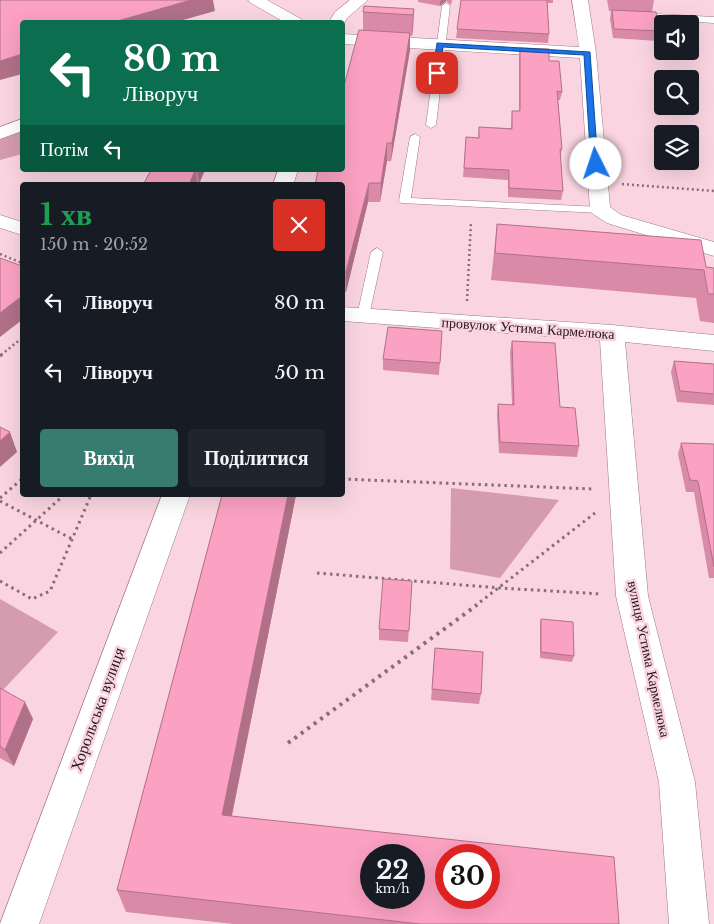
<!DOCTYPE html>
<html lang="uk">
<meta charset="utf-8">
<style>
:root{--surface:#171b24;--page:#20242c;--text:#f1f3f6;--muted:#9ea1a6;--accent:#377c71}
body{margin:0;font-family:"Libre Baskerville",serif;background:var(--page);color:var(--text);height:100vh;display:flex;flex-direction:column;font-size:19px;white-space:nowrap}
*{box-sizing:border-box;margin:0}
p{font-size:16px;color:var(--muted)}
.icon{flex:none;width:28px;height:28px;fill:none;stroke:currentColor;stroke-width:2;stroke-linecap:round;stroke-linejoin:round}
.map{position:relative;flex:1;overflow:hidden}
.side{position:absolute;left:20px;top:182px;width:325px;height:315px;display:flex;flex-direction:column;background:var(--surface);border-radius:5px;box-shadow:0 5px 20px #0002}
.side>*{flex:none}
.hud{position:absolute;left:20px;top:20px;width:325px;height:152px;border-radius:5px;box-shadow:0 5px 20px #0002;background:#0b6e4f;color:#fff;overflow:hidden}
.fabs{position:absolute;left:654px;top:15px;display:grid;gap:10px}
.fabs a{display:grid;place-items:center;width:45px;height:45px;border-radius:5px;background:var(--surface);box-shadow:0 5px 20px #0002;font-size:25px}
.speed{position:absolute;left:360px;top:844px;display:flex;gap:10px;font-size:25px;font-weight:700;text-align:center}
.speed>*{display:grid;place-content:center;width:65px;height:65px;border-radius:50%;background:var(--surface);box-shadow:0 5px 20px #0002;line-height:1}
.speed small{font-size:12px;font-weight:400}
.speed .limit{border:8px solid #d22;background:#fff;color:#111}
.pin{position:absolute;display:grid;place-items:center;width:42px;height:42px;color:#fff;margin:-21px;border-radius:10px;box-shadow:0 2px 8px #0006}
.me{position:absolute;width:55px;margin:-28px;rotate:356deg;stroke-linejoin:round;filter:drop-shadow(0 0 4px #0008)}
.turn{display:flex;align-items:center;gap:18px;height:105px;padding:0 20px;font-size:22px}
.turn .icon{width:65px;height:65px;stroke-width:2.5}
.turn b{display:block;font-size:35px;line-height:42px}
.then{display:flex;align-items:center;height:48px;padding:0 20px;background:#0003;gap:10px;font-size:19px}
.round{display:grid;place-items:center;flex:none;width:52px;height:52px;border-radius:5px;background:var(--page)}
.overview{display:flex;align-items:center;justify-content:space-between;height:85px;padding:0 20px}
h1{font-size:30px;font-weight:800;line-height:38px;color:#1e9e55}
.cta{display:flex;gap:10px;margin-top:auto;padding:10px 20px}
.cta a{flex:1;height:58px;border-radius:5px;background:var(--accent);color:#fff;font-size:20px;font-weight:800;line-height:58px;text-align:center}
.cta a+a{background:var(--page);color:var(--text)}
ul{padding:0;list-style:none}
li{display:flex;align-items:center;gap:15px;height:70px;padding:0 20px}
li div{flex:1}
li b{display:block;font-size:19px}
li em{font-style:normal}
.map>svg:first-child{display:block}
.green{fill:#d59baf}
.lines{fill:none;stroke-linecap:round;stroke-linejoin:round}
.lane-casing{stroke:#9a7984;stroke-width:1}
.street-casing{stroke:#9a7984;stroke-width:1}
.path-far2{stroke:#866e76;stroke-width:2.5;stroke-dasharray:2 3;stroke-linecap:butt}
.path-far1{stroke:#866e76;stroke-width:3;stroke-dasharray:2.5 4;stroke-linecap:butt}
.path{stroke:#866e76;stroke-width:4;stroke-dasharray:3 5;stroke-linecap:butt}
.lane{fill:#fff;fill-rule:evenodd}
.street{fill:#fff;fill-rule:evenodd}
.wall{fill:#d88aa7}
.shaded-wall{fill:#b07188}
.building{fill:#fba1c2;stroke:#b07188;fill-rule:evenodd}
.route{fill:#1a73e8;stroke:#114b97}
.labels{text-anchor:middle;stroke-width:5;stroke-linejoin:round;paint-order:stroke}
.street-label{font-size:14px;fill:#24181c;stroke:#fad5e1}
.near-street-label{font-size:16px;fill:#24181c;stroke:#fad5e1}
</style>
<div class="map">
<svg width="714" height="924" viewBox="0 0 714 924">
<rect width="100%" height="100%" fill="#fad5e1"/>
<!-- green -->
<path class="green" d="M22 130V154L0 160V138Z
M451 488 559 500 500 578 450 569Z
M0 599 58 632 0 693Z"/>
<g class="lines">
<defs>
<path id="lane" d="M446 3 450 6 436 125 431 128 426 125 442 6Z
M638 13 714 17V23L635 18V14Z
M415 134 420 137 411 198 600 207 606 210 600 213 401 203 399 201 410 137Z
M377 248 383 252 369 316 363 320 357 316 371 252Z"/>
<path id="street" d="M248 0H267L301 19 303 22H284L251 3Z
M350 0H368L347 18 343 25 342 22H329L335 12Z
M572 0H588L596 53 610 207 621 215 714 242V256L607 223 593 214 590 210 580 58 342 44V34L579 47Z
M22 119V131L0 139V127Z
M278 170H298L293 185H273Z
M0 215 22 222V235L0 228Z
M342 307 612 325 714 335V351L625 342 648 596 695 782 709 924H669L659 782 616 596 600 340 342 321Z
M162 495H190L39 924H0Z"/>
</defs>
<!-- lane casing -->
<use href="#lane" class="lane-casing"/>
<!-- street casing -->
<use href="#street" class="street-casing"/>
<!-- path-far2 -->
<path class="path-far2" d="M622 184 714 191
M0 254 22 263
M467 301 471 222
M1 355 22 338"/>
<!-- path-far1 -->
<path class="path-far1" d="M0 356 3 354
M342 479 593 489
M0 498 22 479
M0 501 72 539
M0 553 64 495
M317 573 500 588 602 594
M0 581 32 599 50 591 91 495
M475 606 595 513"/>
<!-- path -->
<path class="path" d="M288 743 477 605"/>
<!-- lane -->
<use href="#lane" class="lane"/>
<!-- street -->
<use href="#street" class="street"/>
</g>
<!-- wall -->
<path class="wall" d="M418 0H452L451 5 446 1 440 6 418 2Z
M461 0H557H553V3H547L549 34 548 43 456 38Z
M607 0H654L652 12 660 31 658 41 613 38 610 19 611 11H609Z
M414 9 413 30 412 36H410V50L391 161H387L380 202H368L346 292H342V170L363 30V12Z
M520 48 549 61 562 92 560 100H558L562 149 560 158 563 191 561 200 508 197V180L463 177 466 137 478 138 479 127 511 128 512 111H519V56Z
M151 170H205L199 184Z
M497 224 706 267 714 268V323L700 321 696 298 491 280Z
M442 331 439 375 383 370V359Z
M512 341 560 407 579 446 577 457 499 453 497 415 498 404 512 405 510 352Z
M674 361 714 364V405L677 402 671 372Z
M681 443 714 444V578H709L694 492H686L678 454Z
M222 495H296L232 816 619 924H233L126 912 117 890Z
M412 581 408 642 379 640V629Z
M541 619 574 656 572 662 540 658V624Z
M435 648 481 694 479 704 431 700Z
M0 688 33 719 14 766 0 758Z"/>
<!-- shaded-wall -->
<path class="shaded-wall" d="M191 0H213L215 11 176 22H114Z
M442 0H446V1L440 6V1Z
M414 9 413 30 412 36 413 15Z
M410 33V50L391 161 392 143Z
M22 54V74L0 80V61Z
M387 143V161L380 202 381 183Z
M196 170 197 185H189Z
M197 170H205L199 184Z
M369 183 368 202 346 292V272Z
M22 296V320L0 337V313Z
M10 432 17 452 0 467V441Z
M288 495H296L227 839 222 815Z
M25 702 33 719 14 766 5 750Z"/>
<!-- building -->
<path class="building" d="M0 0H191L114 22H22V54L0 61Z
M461 0H547L549 34 457 29Z
M364 6 414 9 413 15 363 12Z
M612 10 656 12 660 31 614 29Z
M359 30 410 33 392 143H387L381 183H369L346 272H342V185H315L318 170H342V93Z
M520 48 549 49V61H559L562 92 557 91 562 149H560L563 191 509 188V170L464 168 466 137 479 138V127L512 129V111H520Z
M151 170H195L189 185H143Z
M497 224 701 240 706 267 714 268V294H708L704 270 495 253Z
M0 258 22 266V296L0 313Z
M388 327 442 331 440 363 383 359Z
M512 341 555 343 560 407 575 408 579 446 500 442 498 404 514 405Z
M674 361 714 364V394L680 391Z
M0 427 10 432 0 441Z
M681 443 714 444V567L698 481 690 480Z
M222 495H288L222 815 614 857 619 924H420L117 890ZM371 855H414V898H371ZM446 855H489V898H446Z
M383 579 412 581 409 631 379 629Z
M541 619 573 622 574 656 541 652Z
M435 648 483 652 481 694 432 689Z
M0 688 25 702 5 750 0 746Z"/>
<!-- route -->
<path class="route" d="M437 43 590 52 598 165 591 164 584 55 443 47 440 73 437 75 433 73Z"/>
<g class="labels">
<!-- street labels -->
<g class="street-label">
<text transform="translate(528 328) rotate(4)" y="5">провулок Устима Кармелюка</text>
<text transform="translate(649 659) rotate(78)" y="5">вулиця Устима Кармелюка</text>
</g>
<!-- near-street labels -->
<g class="near-street-label">
<text transform="translate(97 709) rotate(-70)" y="6">Хорольська вулиця</text>
</g>
</g>
</svg>
<div class="fabs">
<a><svg class="icon" aria-label="sound" viewBox="0 0 24 24"><path d="M4 9h4l5-4v14l-5-4H4zM17 9q2 3 0 6"/></svg></a>
<a><svg class="icon" aria-label="search" viewBox="0 0 24 24"><circle cx="10" cy="10" r="6"/><path d="M15 15l6 6"/></svg></a>
<a><svg class="icon" aria-label="layers" viewBox="0 0 24 24"><path d="M12 4l9 5-9 5-9-5zM3 14l9 5 9-5"/></svg></a>
</div>
<div class="speed"><div>22<small>km/h</small></div><div class="limit">30</div></div>
<div class="pin" style="left:437px;top:73px;background:#d93025"><svg class="icon" aria-label="arrive" viewBox="0 0 24 24"><path d="M6 21V4h12l-3 4 3 4H6"/></svg></div>
<svg class="me" style="left:596px;top:164px" viewBox="-20 -20 40 40"><circle r="19" fill="#fff"/><path d="M0-13L10 11 0 6-10 11z" fill="#1a73e8"/></svg>
<div class="hud">
<div class="turn"><svg class="icon" aria-label="left" viewBox="0 0 24 24"><path d="M17 20v-9H6M10 6l-5 5 5 5"/></svg><div><b>80 m</b>Ліворуч</div></div>
<div class="then">Потім<svg class="icon" aria-label="left" viewBox="0 0 24 24"><path d="M17 20v-9H6M10 6l-5 5 5 5"/></svg></div>
</div>
<section class="side">
<div class="overview"><div><h1>1 хв</h1><p>150 m · 20:52</p></div><a class="round" style="background:#d93025;color:#fff"><svg class="icon" aria-label="close" viewBox="0 0 24 24"><path d="M6 6l12 12M18 6L6 18"/></svg></a></div>
<ul>
<li><svg class="icon" aria-label="left" viewBox="0 0 24 24"><path d="M17 20v-9H6M10 6l-5 5 5 5"/></svg><div><b>Ліворуч</b></div><em>80 m</em></li>
<li><svg class="icon" aria-label="left" viewBox="0 0 24 24"><path d="M17 20v-9H6M10 6l-5 5 5 5"/></svg><div><b>Ліворуч</b></div><em>50 m</em></li>
</ul>
<div class="cta"><a>Вихід</a><a>Поділитися</a></div>
</section>
</div>
